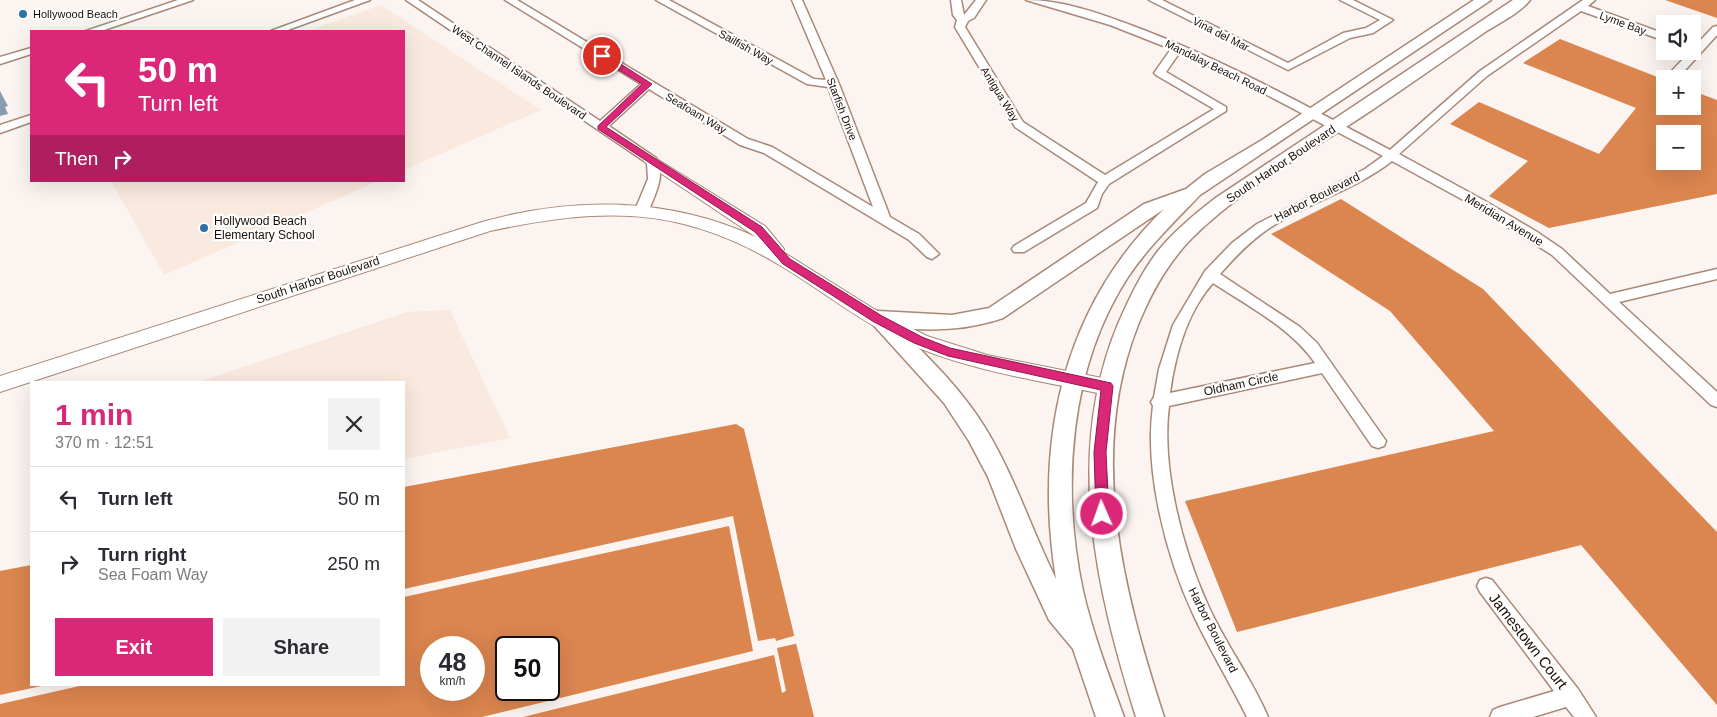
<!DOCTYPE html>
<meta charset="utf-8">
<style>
:root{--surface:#fff;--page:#f2f2f3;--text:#2b2b33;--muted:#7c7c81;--line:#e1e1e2;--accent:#db2777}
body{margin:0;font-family:Helvetica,sans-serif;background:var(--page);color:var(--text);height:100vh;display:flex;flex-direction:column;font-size:19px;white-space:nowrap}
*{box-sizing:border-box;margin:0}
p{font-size:16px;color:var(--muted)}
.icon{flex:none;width:28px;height:28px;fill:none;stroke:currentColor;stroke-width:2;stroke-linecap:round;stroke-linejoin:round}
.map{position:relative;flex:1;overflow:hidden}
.drawer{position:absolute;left:30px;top:381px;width:375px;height:305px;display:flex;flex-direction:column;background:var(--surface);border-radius:0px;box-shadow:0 5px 20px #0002}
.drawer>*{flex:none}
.banner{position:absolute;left:30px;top:30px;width:375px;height:152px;border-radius:0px;box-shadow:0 5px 20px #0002;background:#db2777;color:#fff;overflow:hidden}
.fabs{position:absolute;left:1656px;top:15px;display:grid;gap:10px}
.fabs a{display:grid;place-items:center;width:45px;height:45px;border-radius:0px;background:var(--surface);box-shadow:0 5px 20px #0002;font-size:25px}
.speed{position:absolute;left:420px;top:636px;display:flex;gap:10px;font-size:25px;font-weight:700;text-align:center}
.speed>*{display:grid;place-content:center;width:65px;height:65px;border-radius:50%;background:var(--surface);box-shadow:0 5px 20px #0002;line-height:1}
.speed small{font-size:12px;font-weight:400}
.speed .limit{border:2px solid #111;border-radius:8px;background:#fff;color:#111}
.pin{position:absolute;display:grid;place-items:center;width:42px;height:42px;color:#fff;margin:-21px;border:2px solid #fff;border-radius:50%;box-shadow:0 1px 5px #0007}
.me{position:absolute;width:55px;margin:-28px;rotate:358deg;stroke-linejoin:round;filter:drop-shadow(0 0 4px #0008)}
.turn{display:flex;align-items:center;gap:18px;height:105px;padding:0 25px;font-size:22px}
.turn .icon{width:65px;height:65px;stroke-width:2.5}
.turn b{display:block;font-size:35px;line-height:42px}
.then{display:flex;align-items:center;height:48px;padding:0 25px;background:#0003;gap:10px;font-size:19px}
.round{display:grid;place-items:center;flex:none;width:52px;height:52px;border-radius:0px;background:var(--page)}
.head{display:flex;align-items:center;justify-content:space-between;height:85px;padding:0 25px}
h1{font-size:30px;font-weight:800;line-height:38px;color:var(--accent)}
.button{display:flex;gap:10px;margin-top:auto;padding:10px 25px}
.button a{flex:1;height:58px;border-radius:0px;background:var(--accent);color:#fff;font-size:20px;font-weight:800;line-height:58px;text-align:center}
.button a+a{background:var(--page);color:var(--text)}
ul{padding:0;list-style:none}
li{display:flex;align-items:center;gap:15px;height:65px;padding:0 25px;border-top:1px solid var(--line)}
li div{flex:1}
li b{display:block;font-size:19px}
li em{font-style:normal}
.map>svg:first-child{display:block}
.built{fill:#fae9df}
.water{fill:#db854f;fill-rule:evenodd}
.pier{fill:#fbf4f0}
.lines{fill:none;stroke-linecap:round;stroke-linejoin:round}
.minor-casing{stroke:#a98876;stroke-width:3}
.tertiary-casing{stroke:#a98876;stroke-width:2}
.secondary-casing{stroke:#a98876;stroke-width:3}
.minor{fill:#fff;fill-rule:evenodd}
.tertiary{fill:#fff;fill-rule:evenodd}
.secondary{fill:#fff;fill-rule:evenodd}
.shaded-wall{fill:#889eb0}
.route{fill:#db2777;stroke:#8e194d}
.poi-dot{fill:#2e72a7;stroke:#fff;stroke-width:2}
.labels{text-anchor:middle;stroke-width:4.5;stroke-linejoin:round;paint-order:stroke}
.far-poi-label{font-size:11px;fill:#1b0f08;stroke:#fff;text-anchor:start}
.far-street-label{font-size:11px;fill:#1b0f08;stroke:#fff}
.street-label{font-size:12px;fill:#1b0f08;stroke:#fff}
.poi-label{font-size:12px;fill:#1b0f08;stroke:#fff;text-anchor:start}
.near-street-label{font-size:15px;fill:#1b0f08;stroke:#fff}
</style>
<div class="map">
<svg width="1717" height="717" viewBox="0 0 1717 717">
<rect width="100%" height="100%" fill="#fbf4f0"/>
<!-- built -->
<path class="built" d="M381 5 541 110 404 170V31H307Z
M111 181H378L164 275Z
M450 310 510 438 404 459V382H198L407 312Z"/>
<!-- water -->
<path class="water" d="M1665 0H1717V18Z
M1560 39 1665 80V106H1692L1693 91 1717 100V194L1549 228 1489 196 1528 161 1450 124 1479 102 1599 154 1636 108 1523 63ZM1665 134H1692V161H1665Z
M1341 199 1483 289 1717 532V705L1581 545 1237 632 1185 501 1494 431 1390 311 1271 234Z
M736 424 744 429 814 717H0V571L31 565V685H404V487ZM431 648H474V690H431ZM506 648H549V690H506Z"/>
<!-- pier -->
<path class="pier" d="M733 516 758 641 775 638 776 641 797 635 799 643 777 648 786 691 782 693 774 655 523 717H482L753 651 729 526 404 597V589Z
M46 685H84L0 704V695Z"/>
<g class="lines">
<defs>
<path id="minor" d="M178 0H193L101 31H86Z
M355 0H370L285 31H271Z
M406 0H418L600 121 641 84 505 0H517L748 139 772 147 873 207 828 87 807 84 656 0H669L814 79 826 80 792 0H802L839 84 890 217 919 234 939 254 932 259 927 257 909 240 764 153 740 145 649 89 609 126 656 158C666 175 655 194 649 210L647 213H637L635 210 648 179 647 163Z
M951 0H961L964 15 976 0H986L974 18 968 21 965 27 1023 122 1105 175 1214 109 1156 75 1154 73 1171 49 1110 25 1026 0C1062 0 1099 13 1133 26 1222 59 1306 106 1390 150L1480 71 1583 0H1595L1588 6 1665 34V41L1581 11 1487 76 1399 154 1485 201 1537 232 1562 249 1610 294 1717 269V279L1619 302 1717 392V407L1711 405 1552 255 1476 207 1392 161C1355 190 1307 203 1268 229 1249 242 1235 257 1220 274L1300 327 1317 343 1386 441 1384 446 1378 448 1372 446 1322 373 1169 406C1161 467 1182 547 1207 603 1224 642 1251 677 1268 717H1247C1230 683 1210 650 1194 616 1166 557 1144 471 1153 406L1151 402 1154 397 1159 369 1173 325 1205 271 1232 243 1257 224 1365 169 1383 156 1267 95 1180 52 1166 72 1226 107V111L1109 184 1102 194 1097 208 1024 252H1014L1012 249 1014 246 1086 203 1098 182 1015 127 955 27 957 20 953 15ZM1213 283C1248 306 1291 328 1315 363L1170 393C1175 356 1187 312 1213 283Z
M1149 0H1162L1288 63 1343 33 1366 28 1380 20 1340 0H1353L1393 20 1373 33 1350 38 1288 70Z
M1717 26V35L1677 79H1668V75L1713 27Z
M31 48V54L0 64V57Z
M31 115V122L0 133V125Z
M1486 578 1492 580 1578 689 1596 717H1574L1566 707 1533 717H1490L1493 710 1500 707 1554 691 1480 592 1477 586 1480 580Z"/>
<path id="tertiary" d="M652 156 765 226 784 249 783 252 874 309 927 336 987 355 1107 379 1114 382 1117 387 1114 392 1107 395C1036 380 962 370 896 338 855 318 820 289 781 266 681 205 601 207 490 231L0 392V376L482 222C574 196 669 197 756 237L647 164 644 161Z"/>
<path id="secondary" d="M1474 0H1491L1200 195C1175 221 1148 247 1128 277 1069 368 1061 487 1083 591 1093 634 1109 676 1124 717H1096L1073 649 1049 620 1016 549 988 477 969 441 944 403 868 319 871 314 878 311 952 315 989 308 1144 204 1186 189 1205 174 1262 140ZM1164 209C1062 308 1034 442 1056 579 1031 529 1014 474 984 426 961 389 930 359 899 328 936 331 968 330 1003 318Z
M1513 0H1530C1520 13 1499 23 1485 32 1449 57 1412 83 1375 108 1313 150 1244 186 1191 239 1167 264 1151 293 1138 325 1087 454 1123 590 1164 717H1136C1096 588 1064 454 1118 324 1129 299 1141 273 1158 251 1175 230 1196 213 1217 197Z"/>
</defs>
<!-- minor casing -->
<use href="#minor" class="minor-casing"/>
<!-- tertiary casing -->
<use href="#tertiary" class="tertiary-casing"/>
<!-- secondary casing -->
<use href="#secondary" class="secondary-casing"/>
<!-- minor -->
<use href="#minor" class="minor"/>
<!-- tertiary -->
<use href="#tertiary" class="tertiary"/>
<!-- secondary -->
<use href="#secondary" class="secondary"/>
</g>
<!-- shaded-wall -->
<path class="shaded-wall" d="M0 91 8 106 5 107 8 114 0 116Z"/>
<!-- route -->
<path class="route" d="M599 54H605L652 84 606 127 762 227 790 259 882 316 922 337 950 348 1111 383 1113 386 1106 452 1109 514 1107 518H1098L1096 514 1094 452 1101 390 948 356 914 343 874 322 783 264 755 232 598 129V126L642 84 599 58Z"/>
<!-- markers -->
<g class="poi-dot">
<circle cx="23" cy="14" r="5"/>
<circle cx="204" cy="228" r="5"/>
</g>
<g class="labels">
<!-- far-poi labels -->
<g class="far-poi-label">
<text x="33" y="18">Hollywood Beach</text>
</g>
<!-- far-street labels -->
<g class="far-street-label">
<text transform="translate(1623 23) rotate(20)" y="4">Lyme Bay</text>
<text transform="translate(1221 34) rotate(27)" y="4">Vina del Mar</text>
<text transform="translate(746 47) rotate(29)" y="4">Sailfish Way</text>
<text transform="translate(1216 67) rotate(26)" y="4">Mandalay Beach Road</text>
<text transform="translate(519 72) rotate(34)" y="4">West Channel Islands Boulevard</text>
<text transform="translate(1000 94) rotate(58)" y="4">Antigua Way</text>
<text transform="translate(842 109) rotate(69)" y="4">Starfish Drive</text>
<text transform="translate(696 113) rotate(31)" y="4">Seafoam Way</text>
</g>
<!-- street labels -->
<g class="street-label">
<text transform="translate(1281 164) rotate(-34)" y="4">South Harbor Boulevard</text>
<text transform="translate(1317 197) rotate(-27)" y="4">Harbor Boulevard</text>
<text transform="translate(1504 220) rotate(31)" y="4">Meridian Avenue</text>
<text transform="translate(318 280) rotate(-18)" y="4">South Harbor Boulevard</text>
<text transform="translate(1241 384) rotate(-12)" y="4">Oldham Circle</text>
<text transform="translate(1213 630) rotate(63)" y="4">Harbor Boulevard</text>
</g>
<!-- poi labels -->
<g class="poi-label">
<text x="214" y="225">Hollywood Beach<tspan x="214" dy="14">Elementary School</tspan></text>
</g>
<!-- near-street labels -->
<g class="near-street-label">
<text transform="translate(1528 641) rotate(52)" y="5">Jamestown Court</text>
</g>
</g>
</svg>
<div class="fabs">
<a><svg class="icon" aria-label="sound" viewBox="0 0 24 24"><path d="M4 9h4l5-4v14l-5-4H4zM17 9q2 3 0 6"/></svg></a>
<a>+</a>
<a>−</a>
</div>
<div class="speed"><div>48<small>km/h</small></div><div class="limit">50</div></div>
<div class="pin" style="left:602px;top:56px;background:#d93025"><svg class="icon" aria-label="arrive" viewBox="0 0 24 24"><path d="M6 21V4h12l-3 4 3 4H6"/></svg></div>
<svg class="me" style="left:1102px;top:514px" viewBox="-20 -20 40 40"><circle r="17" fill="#db2777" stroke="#fff" stroke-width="3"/><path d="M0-11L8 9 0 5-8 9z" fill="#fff"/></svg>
<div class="banner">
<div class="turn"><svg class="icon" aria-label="left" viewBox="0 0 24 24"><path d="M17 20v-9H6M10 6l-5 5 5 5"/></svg><div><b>50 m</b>Turn left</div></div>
<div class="then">Then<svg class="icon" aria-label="right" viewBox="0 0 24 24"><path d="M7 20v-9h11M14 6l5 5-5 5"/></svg></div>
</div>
<section class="drawer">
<div class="head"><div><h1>1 min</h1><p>370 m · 12:51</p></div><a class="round"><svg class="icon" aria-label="close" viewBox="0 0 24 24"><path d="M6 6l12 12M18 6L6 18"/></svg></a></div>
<ul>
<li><svg class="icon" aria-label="left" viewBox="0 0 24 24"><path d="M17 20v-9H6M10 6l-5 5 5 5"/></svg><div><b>Turn left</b></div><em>50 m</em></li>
<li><svg class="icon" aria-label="right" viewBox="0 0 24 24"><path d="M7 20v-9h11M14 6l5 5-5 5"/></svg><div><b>Turn right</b><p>Sea Foam Way</p></div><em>250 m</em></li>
</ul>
<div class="button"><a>Exit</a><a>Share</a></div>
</section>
</div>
